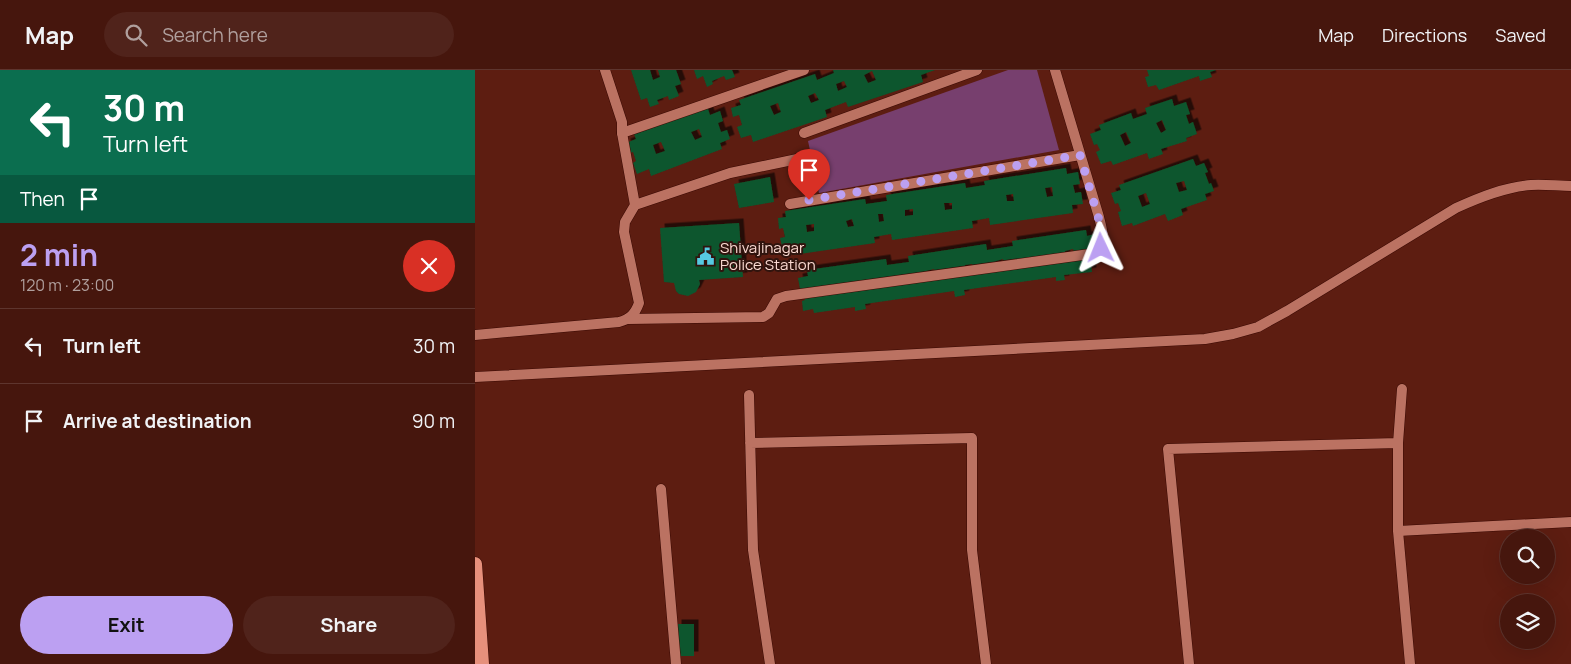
<!DOCTYPE html>
<meta charset="utf-8">
<style>
:root{--surface:#46160d;--page:#50231b;--text:#f1f3f6;--muted:#b09f9d;--line:#5e352e;--accent:#bca0f2}
body{margin:0;font-family:Manrope,sans-serif;background:var(--page);color:var(--text);height:100vh;display:flex;flex-direction:column;font-size:19px;white-space:nowrap}
*{box-sizing:border-box;margin:0}
p{font-size:16px;color:var(--muted)}
.icon{flex:none;width:28px;height:28px;fill:none;stroke:currentColor;stroke-width:2;stroke-linecap:round;stroke-linejoin:round}
.map{position:relative;flex:1;overflow:hidden}
.side{display:flex;flex-direction:column;background:var(--surface);width:475px}
.side>*{flex:none}
.top-card{background:#0b6e4f;color:#fff;overflow:hidden}
.controls{position:absolute;left:1025px;top:459px;display:grid;gap:10px}
.controls a{display:grid;place-items:center;width:55px;height:55px;border-radius:50%;background:var(--surface);box-shadow:0 5px 20px #0002,0 0 0 1px var(--line);font-size:25px}
.pin{position:absolute;display:grid;place-items:center;width:42px;height:42px;color:#fff;margin:-51px -21px;border-radius:50% 50% 50% 0;rotate:-45deg;box-shadow:0 0 5px #0007}
.pin .icon{rotate:45deg}
.me{position:absolute;width:55px;margin:-28px;rotate:358deg;stroke-linejoin:round;filter:drop-shadow(0 0 4px #0008)}
.turn{display:flex;align-items:center;gap:18px;height:105px;padding:0 20px;font-size:22px}
.turn .icon{width:65px;height:65px;stroke-width:2.5}
.turn b{display:block;font-size:35px;line-height:42px}
.then{display:flex;align-items:center;height:48px;padding:0 20px;background:#0003;gap:10px;font-size:19px}
.round{display:grid;place-items:center;flex:none;width:52px;height:52px;border-radius:26px;background:var(--page)}
.overview{display:flex;align-items:center;justify-content:space-between;height:85px;padding:0 20px}
h1{font-size:30px;font-weight:700;line-height:38px;color:var(--accent)}
.button{display:flex;gap:10px;margin-top:auto;padding:10px 20px}
.button a{flex:1;height:58px;border-radius:30px;background:var(--accent);color:#111;font-size:20px;font-weight:700;line-height:58px;text-align:center}
.button a+a{background:var(--page);color:var(--text)}
ul{padding:0;list-style:none}
li{display:flex;align-items:center;gap:15px;height:75px;padding:0 20px;border-top:1px solid var(--line)}
li div{flex:1}
li b{display:block;font-size:19px}
li em{font-style:normal}
header{display:flex;align-items:center;gap:30px;box-sizing:border-box;height:70px;padding:0 25px;background:var(--surface);border-bottom:1px solid var(--line)}
header strong{font-size:24px}
nav{display:flex;gap:28px;margin-inline-start:auto;font-size:18px}
.search{width:350px;height:45px;background:var(--page);display:flex;align-items:center;gap:12px;box-sizing:border-box;padding:0 18px;border-radius:28px;color:var(--muted);font-size:19px}
main{display:flex;flex:1;min-height:0}
.map>svg:first-child{display:block}
.green{fill:#773f6e}
.building{fill:#0c562d;fill-rule:evenodd;filter:url(#shadow)}
.lines{fill:none;stroke-linecap:round;stroke-linejoin:round}
.service-casing{stroke:#3a0903;stroke-width:11}
.minor-casing{stroke:#3a0903;stroke-width:11}
.trunk-casing{stroke:#3a0903;stroke-width:15}
.service{stroke:#bb7262;stroke-width:10}
.minor{stroke:#bb7262;stroke-width:10}
.trunk{stroke:#e6907c;stroke-width:14}
.route{stroke:#bca0f2;stroke-width:9;stroke-dasharray:0 16.2}
.labels{text-anchor:middle;stroke-width:4;stroke-linejoin:round;paint-order:stroke}
.poi-label{font-size:15px;fill:#fbdad2;stroke:#30140e;text-anchor:start}
</style>
<header>
<strong>Map</strong>
<div class="search"><svg class="icon" aria-label="search" viewBox="0 0 24 24"><circle cx="10" cy="10" r="6"/><path d="M15 15l6 6"/></svg>Search here</div>
<nav><a>Map</a><a>Directions</a><a>Saved</a></nav>
</header>
<main>
<section class="side">
<div class="top-card">
<div class="turn"><svg class="icon" aria-label="left" viewBox="0 0 24 24"><path d="M17 20v-9H6M10 6l-5 5 5 5"/></svg><div><b>30 m</b>Turn left</div></div>
<div class="then">Then<svg class="icon" aria-label="arrive" viewBox="0 0 24 24"><path d="M6 21V4h12l-3 4 3 4H6"/></svg></div>
</div>
<div class="overview"><div><h1>2 min</h1><p>120 m · 23:00</p></div><a class="round" style="background:#d93025;color:#fff"><svg class="icon" aria-label="close" viewBox="0 0 24 24"><path d="M6 6l12 12M18 6L6 18"/></svg></a></div>
<ul>
<li><svg class="icon" aria-label="left" viewBox="0 0 24 24"><path d="M17 20v-9H6M10 6l-5 5 5 5"/></svg><div><b>Turn left</b></div><em>30 m</em></li>
<li><svg class="icon" aria-label="arrive" viewBox="0 0 24 24"><path d="M6 21V4h12l-3 4 3 4H6"/></svg><div><b>Arrive at destination</b></div><em>90 m</em></li>
</ul>
<div class="button"><a>Exit</a><a>Share</a></div>
</section>
<div class="map">
<svg width="1096" height="594" viewBox="0 0 1096 594">
<defs>
<filter id="shadow"><feDropShadow dx="4.5" dy="-4.5" stdDeviation="0" flood-color="#0009"/></filter>
</defs>
<rect width="100%" height="100%" fill="#5d1d11"/>
<!-- green -->
<path class="green" d="M533 0H562L584 80 344 123 333 71Z"/>
<!-- building -->
<path class="building" d="M156 0H175L178 10 185 7 183 0H201L206 14 200 16 204 26 194 30 193 26 182 30 184 34 175 37 172 28 166 30Z
M219 0H257L260 7 251 10 249 6 237 11 238 14 232 17 228 6 222 9Z
M358 0H460L446 5 448 12 373 37 371 32 350 40 352 47 278 72 276 65 266 68 262 57 267 55 264 45 258 47 256 38 266 35 264 30 340 4 342 10 359 3ZM397 1 401 10 393 13 389 5ZM369 11 372 17 363 21 361 14ZM340 23 344 30 336 33 333 26ZM303 33 306 42 299 45 295 36Z
M672 0H741L735 2 737 7 725 11 724 6 684 20 681 15 673 17 670 7 674 6Z
M697 29 699 36 711 32 715 44 711 45 714 54 718 52 722 64 711 68 712 71 686 79 688 84 674 89 672 83 638 95 636 91 626 94 621 82 625 80 622 74 619 75 615 64 626 60 624 55 656 43 658 49 672 44 670 38ZM687 50 691 60 686 63 681 53ZM651 62 656 73 650 76 645 65Z
M232 36 235 45 245 41 248 51 243 53 246 62 252 60 255 69 245 73 247 79 176 106 174 99 162 104 158 93 161 91 158 82 154 83 151 73 161 69 159 64ZM224 59 227 67 220 70 216 62ZM186 72 190 81 181 84 178 75Z
M718 89 721 96 729 93 733 102 730 103 734 114 736 113 739 121 730 124 732 130 706 139 708 145 693 151 690 144 658 156 657 153 647 156 643 142 646 141 643 133 640 134 636 123 646 120 644 115ZM709 111 712 120 704 122 701 113ZM671 123 675 134 667 137 663 126Z
M591 98 592 104 603 102 605 114 598 115 600 123 606 122 608 134 597 135 598 143 515 155 514 148 497 151 498 158 417 170 416 164 399 167 400 173 318 185 317 179 308 180 305 168 310 167 308 158 304 159 303 148 311 147 310 141 390 129 391 134 412 131 411 125 490 113 491 118 510 115 509 111ZM577 117 578 126 572 127 570 118ZM538 124 539 131H532L531 125ZM469 133H477V139L470 140ZM438 139V145L430 146V140ZM403 144H408L409 151 404 152ZM377 149 379 156 373 157 371 151ZM339 154V161L332 162 331 155Z
M295 107 299 132 264 138 259 114Z
M264 153 268 207 224 210 225 214 221 222 213 226 204 224 201 221 199 213 189 212 185 158Z
M611 160 612 166 620 164 621 173 617 174 618 184 623 183 624 193 616 195 617 202 589 205 590 210 581 211V207L489 220 490 225 480 227 479 221 390 234 391 239 380 241V237L339 243 338 239 328 241 327 231 330 230 328 219H325L323 208 333 206 332 200 411 189 412 195 434 192 433 186 511 174 512 180 538 176 537 171ZM598 179 600 185 591 187 590 181ZM528 189 529 197 523 198 521 191ZM497 194 498 202 491 203 490 195ZM459 199 460 207 453 209 451 201Z
M202 554H219V586H202Z"/>
<g class="lines">
<defs>
<path id="service" d="M147 63 329 0
M329 63 502 0
M315 134 605 85
M0 307 730 269 758 264 783 257 812 241 981 138C1005 127 1030 117 1056 115 1069 114 1083 116 1096 116"/>
<path id="minor" d="M130 0 147 52V63L160 135
M153 249 288 247 294 243 302 229 311 226 622 183C632 172 627 160 624 147L580 0
M0 265 144 252C155 249 160 244 164 233L149 162 150 152 160 135 255 103 327 88
M927 319 923 373V461L935 594
M274 325 278 480 295 594
M275 373 497 368V480L511 594
M186 419 201 594
M923 461 1096 452
M714 594 693 379 923 373"/>
<path id="trunk" d="M0 494 7 594"/>
</defs>
<!-- service casing -->
<use href="#service" class="service-casing"/>
<!-- minor casing -->
<use href="#minor" class="minor-casing"/>
<!-- trunk casing -->
<use href="#trunk" class="trunk-casing"/>
<!-- service -->
<use href="#service" class="service"/>
<!-- minor -->
<use href="#minor" class="minor"/>
<!-- trunk -->
<use href="#trunk" class="trunk"/>
</g>
<g class="lines">
<!-- route -->
<path class="route" d="M334 130 605 85 626 157 629 167 626 178"/>
</g>
<!-- icons -->
<defs>
<symbol id="civic-bare" viewBox="-9 -9 18 18"><path d="M-.6-6.5H3V-4.5H.6V-3L4-1V1h2V6H-6V1h2V-1L-.6-3ZM-1.2 2.5V6h2.4V2.5Z" fill="#56c9e1" stroke="#30140e" stroke-width="2.5" paint-order="stroke"/></symbol>
</defs>
<g fill-rule="evenodd">
<use href="#civic-bare" x="218" y="174" width="25" height="25"/>
</g>
<g class="labels">
<!-- poi labels -->
<g class="poi-label">
<text x="245" y="183">Shivajinagar<tspan x="245" dy="17">Police Station</tspan></text>
</g>
</g>
</svg>
<div class="controls">
<a><svg class="icon" aria-label="search" viewBox="0 0 24 24"><circle cx="10" cy="10" r="6"/><path d="M15 15l6 6"/></svg></a>
<a><svg class="icon" aria-label="layers" viewBox="0 0 24 24"><path d="M12 4l9 5-9 5-9-5zM3 14l9 5 9-5"/></svg></a>
</div>
<div class="pin" style="left:334px;top:130px;background:#d93025"><svg class="icon" aria-label="arrive" viewBox="0 0 24 24"><path d="M6 21V4h12l-3 4 3 4H6"/></svg></div>
<svg class="me" style="left:626px;top:178px" viewBox="-20 -20 40 40"><path d="M0-17L14 15 0 8-14 15z" fill="#bca0f2" stroke="#fff" stroke-width="4"/></svg>
</div>
</main>
